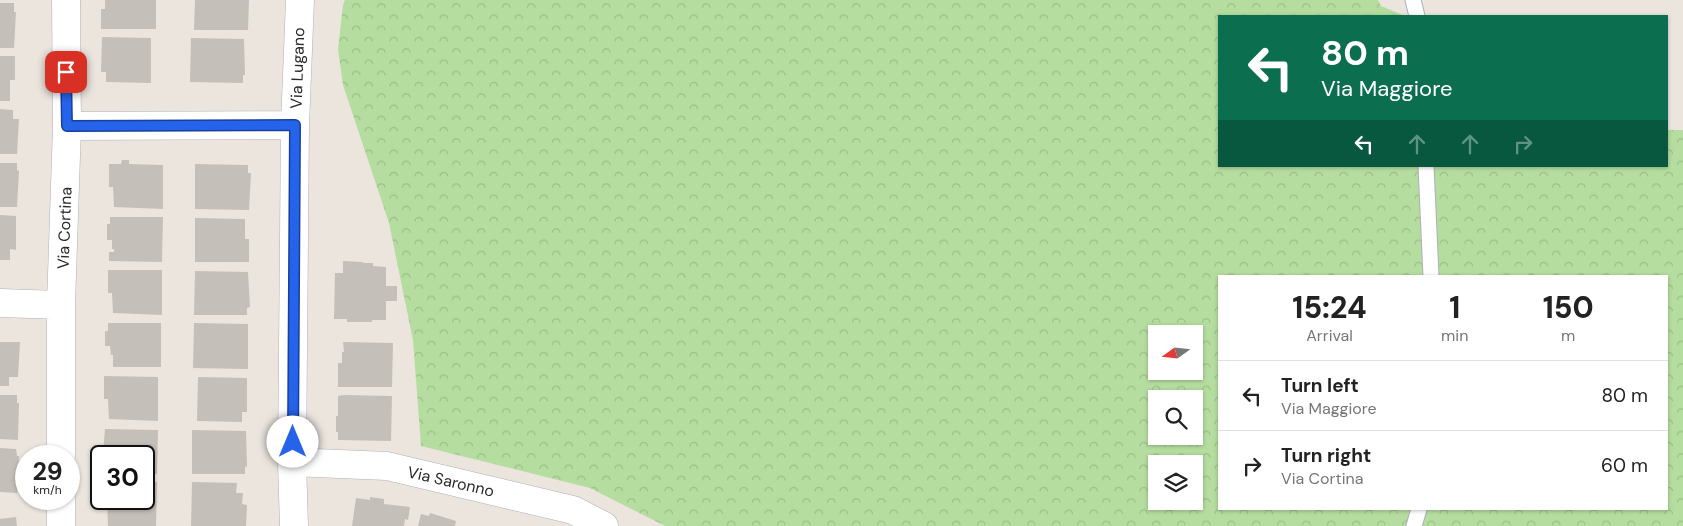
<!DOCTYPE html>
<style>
:root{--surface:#fff;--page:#f2f2f2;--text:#222;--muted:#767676;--line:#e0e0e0}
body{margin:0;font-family:"DM Sans",sans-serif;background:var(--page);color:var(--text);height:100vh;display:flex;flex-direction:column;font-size:19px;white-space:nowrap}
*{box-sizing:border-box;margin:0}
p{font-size:16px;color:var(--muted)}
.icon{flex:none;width:28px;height:28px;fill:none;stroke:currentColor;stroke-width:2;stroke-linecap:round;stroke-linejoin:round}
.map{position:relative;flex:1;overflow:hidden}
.details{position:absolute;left:1218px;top:275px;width:450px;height:235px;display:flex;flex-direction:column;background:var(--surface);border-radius:0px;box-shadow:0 1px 4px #0004}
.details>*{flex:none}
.guide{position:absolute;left:1218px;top:15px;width:450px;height:152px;border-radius:0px;box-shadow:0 1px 4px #0004;background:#0b6e4f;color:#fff;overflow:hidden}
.needle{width:32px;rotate:255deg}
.buttons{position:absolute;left:1148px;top:325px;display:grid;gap:10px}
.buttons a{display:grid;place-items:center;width:55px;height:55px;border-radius:0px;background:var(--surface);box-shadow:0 1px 4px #0004;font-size:25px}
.speed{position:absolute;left:15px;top:445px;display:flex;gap:10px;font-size:25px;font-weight:700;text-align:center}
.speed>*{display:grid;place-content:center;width:65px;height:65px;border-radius:50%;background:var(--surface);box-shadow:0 1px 4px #0004;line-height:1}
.speed small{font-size:12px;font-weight:400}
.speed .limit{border:2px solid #111;border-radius:8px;background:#fff;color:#111}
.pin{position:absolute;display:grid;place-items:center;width:42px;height:42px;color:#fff;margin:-21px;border-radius:10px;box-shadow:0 2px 8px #0006}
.me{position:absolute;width:55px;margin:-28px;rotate:0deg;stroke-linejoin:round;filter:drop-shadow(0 0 4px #0008)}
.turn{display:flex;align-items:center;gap:18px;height:105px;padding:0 20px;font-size:22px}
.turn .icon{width:65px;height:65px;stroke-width:2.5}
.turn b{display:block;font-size:35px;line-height:42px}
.lanes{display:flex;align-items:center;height:48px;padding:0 20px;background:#0003;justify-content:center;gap:25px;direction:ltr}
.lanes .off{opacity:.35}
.eta{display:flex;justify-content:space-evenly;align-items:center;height:85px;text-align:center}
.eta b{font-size:30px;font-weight:800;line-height:35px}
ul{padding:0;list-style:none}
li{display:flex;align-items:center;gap:15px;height:70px;padding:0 20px;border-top:1px solid var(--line)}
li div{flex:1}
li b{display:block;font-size:19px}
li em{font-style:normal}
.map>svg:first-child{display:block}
.forest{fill:url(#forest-crowns);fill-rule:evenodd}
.building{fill:#c4bfb9}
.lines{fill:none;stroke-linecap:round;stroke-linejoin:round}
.service-casing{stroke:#aeb0ba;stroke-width:17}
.minor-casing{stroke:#aeb0ba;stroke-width:29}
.service{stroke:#fff;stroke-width:15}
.minor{stroke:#fff;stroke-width:28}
.route-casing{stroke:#184099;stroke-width:12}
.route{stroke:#2563eb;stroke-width:9}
.labels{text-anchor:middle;stroke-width:4;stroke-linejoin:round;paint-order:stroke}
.street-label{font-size:16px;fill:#2a2a2a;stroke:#fff}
</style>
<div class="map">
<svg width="1683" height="526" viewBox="0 0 1683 526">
<defs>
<pattern id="forest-crowns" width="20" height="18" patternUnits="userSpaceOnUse" patternTransform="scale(1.25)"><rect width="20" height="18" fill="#b5dd9f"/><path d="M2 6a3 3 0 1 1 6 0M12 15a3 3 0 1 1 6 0" fill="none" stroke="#9cbe89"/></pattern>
</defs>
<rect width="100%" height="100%" fill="#ebe5de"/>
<!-- forest -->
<path class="forest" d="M345 0H1378L1381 6 1405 16H1219V166H1666V130H1683V526H665L590 488 421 446 413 340 389 223 343 85 338 49 343 5ZM1219 276H1666V509H1219ZM1156 334H1194V371H1156ZM1156 399H1194V436H1156ZM1156 464H1194V501H1156Z"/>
<!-- building -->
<path class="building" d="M105 0H156V29H101V9H105Z
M195 0H249L248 30H194Z
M0 3H14V12H16L14 48H0Z
M102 37 151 38V83L106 82V72H101Z
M191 38 244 39 245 75H243V83L190 82Z
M0 56H15V80H10V101H0Z
M0 109 13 110V119H19L17 154H0Z
M122 160H129V164L163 165V209L114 207 113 187H109V164H121Z
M0 163H17V170L19 171 17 207H0Z
M195 164 248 165V173H251L249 210 195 209Z
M0 215 16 216V250L10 249V260H0Z
M110 217H163L162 262 109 261V252H114V249H112V240H107V224H110Z
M195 218 245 219V239H249V262H195Z
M343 261 363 262V263H373V266L386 267V286H397V301H386V320H372V322H347V319H334L335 273H343Z
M108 270H162V315L113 313 112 293H108Z
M195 271 248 272 250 307 247 308V315H194Z
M108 323H161V367H113V355H111L110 346H105V331H108Z
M194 323 248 324V369L193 368Z
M0 342H20L18 377H9V386H0Z
M343 342 393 343 392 387H338V363H342V352H344Z
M104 376 158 377V421L109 419 108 399H104Z
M198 377 247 378V412H242V422L197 421Z
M0 395H17V403H19L18 440 0 439Z
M344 395 392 396 391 441 338 440V432H336V416H338V396Z
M105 429 158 430 157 474H144V456H108L109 453H103Z
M192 430 246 431 247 466 245 467V474H192Z
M0 448 16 449 17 456H19L17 493 0 492Z
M144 481 157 482 156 526H108L107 499H144Z
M192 482 237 483 236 493H243L242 504 247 505 246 526H191Z
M370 497 384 499V504L410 507 408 520 405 519 404 526H352L356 498 370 500Z
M430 513 456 521 455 526H418L421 514 429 516Z
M16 517 17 526H0V519Z"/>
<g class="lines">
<defs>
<path id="service" d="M1413 0 1417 16
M1426 166 1431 276
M1414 526 1419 509"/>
<path id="minor" d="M67 126 295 125
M0 303 61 305
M61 456V305L67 126 66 0
M292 462 387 466 573 510 604 526
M61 526V499
M294 526 292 462 295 125 300 0"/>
</defs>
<!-- service casing -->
<use href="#service" class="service-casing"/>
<!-- minor casing -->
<use href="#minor" class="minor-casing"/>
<!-- service -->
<use href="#service" class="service"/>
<!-- minor -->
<use href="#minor" class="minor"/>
</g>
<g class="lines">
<defs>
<path id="route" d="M66 72 67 126 295 125 293 442"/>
</defs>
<!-- route casing -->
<use href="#route" class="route-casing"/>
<!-- route -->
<use href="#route" class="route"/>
</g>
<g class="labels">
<!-- street labels -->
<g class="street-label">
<text transform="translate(297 68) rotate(-88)" y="6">Via Lugano</text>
<text transform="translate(64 228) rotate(-88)" y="6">Via Cortina</text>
<text transform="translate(451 481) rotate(13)" y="6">Via Saronno</text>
</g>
</g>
</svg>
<div class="buttons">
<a><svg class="needle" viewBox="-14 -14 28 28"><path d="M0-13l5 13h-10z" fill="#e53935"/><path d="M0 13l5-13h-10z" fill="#767676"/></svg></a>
<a><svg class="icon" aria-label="search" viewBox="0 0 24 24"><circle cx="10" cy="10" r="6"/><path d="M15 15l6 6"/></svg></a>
<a><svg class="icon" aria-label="layers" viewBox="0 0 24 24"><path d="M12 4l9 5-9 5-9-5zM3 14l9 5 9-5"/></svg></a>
</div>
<div class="speed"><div>29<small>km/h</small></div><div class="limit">30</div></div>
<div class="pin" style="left:66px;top:72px;background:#d93025"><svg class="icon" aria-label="arrive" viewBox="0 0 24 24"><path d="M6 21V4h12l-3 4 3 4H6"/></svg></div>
<svg class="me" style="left:293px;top:442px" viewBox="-20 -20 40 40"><circle r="19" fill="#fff"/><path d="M0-13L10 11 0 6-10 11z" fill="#2563eb"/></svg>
<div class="guide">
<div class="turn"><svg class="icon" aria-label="left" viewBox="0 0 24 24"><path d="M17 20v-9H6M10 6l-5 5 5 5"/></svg><div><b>80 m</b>Via Maggiore</div></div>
<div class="lanes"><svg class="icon" aria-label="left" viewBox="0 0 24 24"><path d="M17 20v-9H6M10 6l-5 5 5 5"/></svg><svg class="icon off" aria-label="ahead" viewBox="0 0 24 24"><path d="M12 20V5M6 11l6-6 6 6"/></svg><svg class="icon off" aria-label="ahead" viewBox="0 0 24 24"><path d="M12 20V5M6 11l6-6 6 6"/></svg><svg class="icon off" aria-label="right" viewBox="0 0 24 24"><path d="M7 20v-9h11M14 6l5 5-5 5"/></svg></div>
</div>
<section class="details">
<div class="eta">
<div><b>15:24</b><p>Arrival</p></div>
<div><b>1</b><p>min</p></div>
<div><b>150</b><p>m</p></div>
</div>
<ul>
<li><svg class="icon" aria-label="left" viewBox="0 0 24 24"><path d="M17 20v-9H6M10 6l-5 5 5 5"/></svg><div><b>Turn left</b><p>Via Maggiore</p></div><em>80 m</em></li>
<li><svg class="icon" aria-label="right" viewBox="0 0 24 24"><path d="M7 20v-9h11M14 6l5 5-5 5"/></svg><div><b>Turn right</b><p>Via Cortina</p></div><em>60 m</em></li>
</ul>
</section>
</div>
